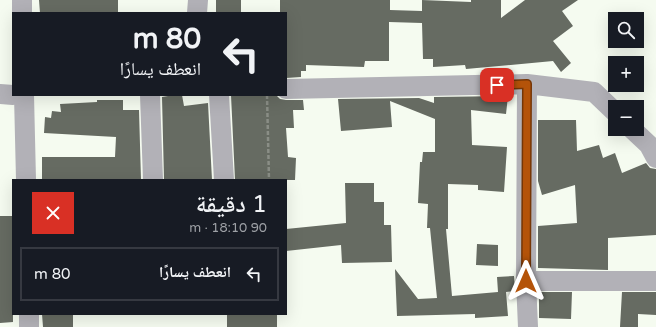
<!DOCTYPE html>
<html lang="ar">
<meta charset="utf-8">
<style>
:root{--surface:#171b24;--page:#20242c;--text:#f1f3f6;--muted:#9ea1a6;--line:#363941}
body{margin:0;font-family:"Varela Round","Noto Naskh Arabic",sans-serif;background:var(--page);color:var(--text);direction:rtl;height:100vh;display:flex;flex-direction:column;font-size:15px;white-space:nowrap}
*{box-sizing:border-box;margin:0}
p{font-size:13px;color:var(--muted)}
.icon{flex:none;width:22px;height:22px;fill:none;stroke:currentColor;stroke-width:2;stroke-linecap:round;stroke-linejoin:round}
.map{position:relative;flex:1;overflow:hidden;direction:ltr}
.panel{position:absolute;left:12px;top:179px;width:275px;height:136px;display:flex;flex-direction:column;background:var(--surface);border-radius:0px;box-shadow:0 4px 16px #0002;direction:rtl}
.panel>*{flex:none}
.hud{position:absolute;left:12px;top:12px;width:275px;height:84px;border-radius:0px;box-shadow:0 4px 16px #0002;direction:rtl;background:#171b24;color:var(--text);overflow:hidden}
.buttons{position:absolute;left:608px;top:12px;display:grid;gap:8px}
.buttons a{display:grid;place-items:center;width:36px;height:36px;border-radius:0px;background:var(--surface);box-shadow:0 4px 16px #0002;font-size:20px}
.pin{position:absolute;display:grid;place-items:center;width:34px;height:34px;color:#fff;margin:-17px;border-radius:8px;box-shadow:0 2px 6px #0006}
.me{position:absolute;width:44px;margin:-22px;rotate:0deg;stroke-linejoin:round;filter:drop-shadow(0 0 3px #0008)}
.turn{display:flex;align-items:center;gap:14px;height:84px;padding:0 20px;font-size:18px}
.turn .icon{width:52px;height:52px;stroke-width:2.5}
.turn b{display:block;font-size:28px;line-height:34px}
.round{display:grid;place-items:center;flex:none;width:42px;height:42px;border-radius:0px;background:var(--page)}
.headline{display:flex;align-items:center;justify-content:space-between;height:68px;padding:0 20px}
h1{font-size:24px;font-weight:600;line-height:30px}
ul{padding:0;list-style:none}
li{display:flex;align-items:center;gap:12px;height:54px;margin:0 8px 6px;padding:0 12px;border:2px solid var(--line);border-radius:0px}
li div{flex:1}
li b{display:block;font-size:15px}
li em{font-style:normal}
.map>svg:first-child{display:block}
.building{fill:#666b62}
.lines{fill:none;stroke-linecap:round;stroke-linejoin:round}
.path{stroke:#8a8e86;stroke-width:2.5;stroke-dasharray:4 2;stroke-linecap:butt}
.minor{stroke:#b2b1b7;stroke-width:20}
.route-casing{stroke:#753606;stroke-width:10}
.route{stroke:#b45309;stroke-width:7}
</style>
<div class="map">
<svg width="656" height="327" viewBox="0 0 656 327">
<rect width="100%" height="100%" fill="#f5fbf0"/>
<!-- building -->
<path class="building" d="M39 0H118V13H40Z
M216 0H241V13H216Z
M280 0H390V10L422 11V0L471 2V0H501V18L525 0H578L562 11 573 26 553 41 571 63 561 72 553 61 466 69 465 65 433 67V59H423L422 23 389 22V61H365L364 67 306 65V71H301V77L286 78V13H280Z
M174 95H182L184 106 208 103 212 180H164L162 97Z
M231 95H276L280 99 286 100H303L304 110H293L294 128H286L288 157 296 158 295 180H235Z
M508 96 506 114 471 110 472 145 507 147 504 192 478 190V185L448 184V229H446L452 296 498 292 497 277 514 276 515 291 506 292 508 316 475 318V314L397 316 395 269 418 299 437 298 430 228H427L428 204 418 203 420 162H422L423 152H435V119L390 101 392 127 341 131 338 99 419 98 434 103V97Z
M97 100H123V110H139L141 180H42V157H115L116 137 44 133 45 117 51 118 52 111 61 112 60 104 97 102Z
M538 120H576L577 151 599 145 603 158 615 153 622 173 646 163 650 168 656 169V235L608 238V270L538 268V226L577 223 575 185 542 195 538 181Z
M345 183H374V202H384V225H391L392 262 342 263 341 245 286 251V229L346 223Z
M0 216H13V322L0 323Z
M477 244 498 245V266L476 265Z
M539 292H572L571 319 539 318Z
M622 292H656V315L638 314V327H620Z
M42 314H73V327H43Z
M227 314H277V327H227Z"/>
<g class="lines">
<!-- path -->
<path class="path" d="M267 95 269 180"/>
<!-- minor -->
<path class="minor" d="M22 0V13
M197 13 198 0
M527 84 526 281 528 327
M286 89 527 84 594 92 615 112
M0 94 13 95
M24 95 26 180
M150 95 153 180
M219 95 224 180
M632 129 649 145 656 158
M526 281H656
M29 314V327"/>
</g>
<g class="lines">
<defs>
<path id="route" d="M497 85 527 84 526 281"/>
</defs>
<!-- route casing -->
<use href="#route" class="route-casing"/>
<!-- route -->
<use href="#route" class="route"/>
</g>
</svg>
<div class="buttons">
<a><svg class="icon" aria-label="search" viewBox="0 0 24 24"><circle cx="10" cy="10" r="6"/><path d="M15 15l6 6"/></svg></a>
<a>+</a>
<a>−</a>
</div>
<div class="pin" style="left:497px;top:85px;background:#d93025"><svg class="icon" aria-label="arrive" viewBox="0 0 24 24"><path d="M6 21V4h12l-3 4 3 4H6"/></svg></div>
<svg class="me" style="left:526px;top:281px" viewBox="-20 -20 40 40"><path d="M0-17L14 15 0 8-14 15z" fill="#b45309" stroke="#fff" stroke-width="4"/></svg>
<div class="hud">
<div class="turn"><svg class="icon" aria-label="left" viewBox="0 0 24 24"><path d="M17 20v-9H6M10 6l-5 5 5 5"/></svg><div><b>80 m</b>انعطف يسارًا</div></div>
</div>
<section class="panel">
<div class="headline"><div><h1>1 دقيقة</h1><p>90 m · 18:10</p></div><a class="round" style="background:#d93025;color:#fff"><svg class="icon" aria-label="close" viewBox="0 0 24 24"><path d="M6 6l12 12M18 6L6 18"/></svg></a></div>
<ul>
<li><svg class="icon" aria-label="left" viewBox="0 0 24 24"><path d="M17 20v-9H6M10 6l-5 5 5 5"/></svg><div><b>انعطف يسارًا</b></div><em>80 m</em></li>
</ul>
</section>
</div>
